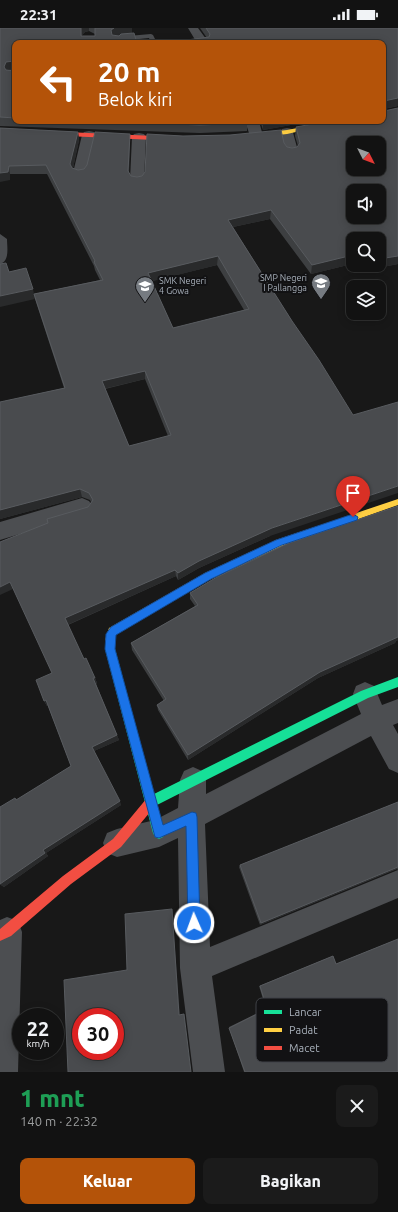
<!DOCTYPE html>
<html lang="id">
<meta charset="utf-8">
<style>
:root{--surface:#121212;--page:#1b1b1b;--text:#f1f3f6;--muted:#9c9e9f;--line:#313232;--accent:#b45309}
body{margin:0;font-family:Ubuntu,sans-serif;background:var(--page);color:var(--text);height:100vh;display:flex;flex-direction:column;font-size:15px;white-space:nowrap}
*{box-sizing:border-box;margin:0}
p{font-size:13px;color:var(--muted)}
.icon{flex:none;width:22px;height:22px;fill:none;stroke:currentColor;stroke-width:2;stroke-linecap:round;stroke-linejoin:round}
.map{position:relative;height:1044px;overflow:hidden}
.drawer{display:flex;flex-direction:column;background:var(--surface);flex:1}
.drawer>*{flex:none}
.hud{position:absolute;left:12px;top:12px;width:374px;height:84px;border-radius:8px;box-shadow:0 2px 10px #0003,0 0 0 1px var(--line);background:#b45309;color:#fff;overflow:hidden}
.needle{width:26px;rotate:132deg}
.fabs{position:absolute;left:346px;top:108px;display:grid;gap:8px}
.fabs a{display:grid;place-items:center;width:40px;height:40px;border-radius:8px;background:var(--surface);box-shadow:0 2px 10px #0003,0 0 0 1px var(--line);font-size:20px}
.speed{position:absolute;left:12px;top:980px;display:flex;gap:8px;font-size:20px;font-weight:700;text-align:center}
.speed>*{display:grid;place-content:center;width:52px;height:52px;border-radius:50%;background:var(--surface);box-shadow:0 2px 10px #0003,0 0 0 1px var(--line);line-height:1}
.speed small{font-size:10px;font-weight:400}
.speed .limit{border:6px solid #d22;background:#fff;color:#111}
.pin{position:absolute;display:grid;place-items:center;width:34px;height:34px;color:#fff;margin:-41px -17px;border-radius:50% 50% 50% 0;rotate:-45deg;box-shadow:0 0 4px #0007}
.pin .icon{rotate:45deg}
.me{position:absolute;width:44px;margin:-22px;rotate:358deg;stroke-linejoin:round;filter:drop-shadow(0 0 3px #0008)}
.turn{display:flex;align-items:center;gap:14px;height:84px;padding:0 20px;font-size:18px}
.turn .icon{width:52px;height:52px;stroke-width:2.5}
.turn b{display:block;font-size:28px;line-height:34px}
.round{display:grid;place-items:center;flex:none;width:42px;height:42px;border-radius:8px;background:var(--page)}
.headline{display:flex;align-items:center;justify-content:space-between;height:68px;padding:0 20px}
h1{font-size:24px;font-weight:800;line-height:30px;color:#1e9e55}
.primary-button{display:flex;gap:8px;margin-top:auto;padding:8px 20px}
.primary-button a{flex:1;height:46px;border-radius:8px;background:var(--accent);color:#fff;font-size:16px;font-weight:800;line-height:46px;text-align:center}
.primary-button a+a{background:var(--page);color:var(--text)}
.status{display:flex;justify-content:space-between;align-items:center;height:28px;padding:0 20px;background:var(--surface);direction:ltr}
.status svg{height:11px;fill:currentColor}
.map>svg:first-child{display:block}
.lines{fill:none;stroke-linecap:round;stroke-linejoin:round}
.lane{fill:#4c4e51;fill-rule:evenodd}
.street{fill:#4c4e51;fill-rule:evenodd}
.fast{fill:#16e098;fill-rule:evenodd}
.slow{fill:#ffcf43;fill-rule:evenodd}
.jam{fill:#f24e42;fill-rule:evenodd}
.wall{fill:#3d3f41;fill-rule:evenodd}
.shaded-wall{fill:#292a2b}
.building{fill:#494b4e;stroke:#585b5f;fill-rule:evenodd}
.route{fill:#1a73e8;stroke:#114b97}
.labels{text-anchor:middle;stroke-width:4;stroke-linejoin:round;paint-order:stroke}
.far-poi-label{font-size:9px;fill:#a8b0ba;stroke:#121214;text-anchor:end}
.key{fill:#121214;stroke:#3f4146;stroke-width:1}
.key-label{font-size:11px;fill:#a8b0ba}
</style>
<div class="status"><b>22:31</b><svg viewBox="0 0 49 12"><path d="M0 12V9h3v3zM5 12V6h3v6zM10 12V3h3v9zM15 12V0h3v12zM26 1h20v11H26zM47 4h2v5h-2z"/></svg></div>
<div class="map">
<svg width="398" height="1044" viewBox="0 0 398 1044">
<rect width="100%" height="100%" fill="#181818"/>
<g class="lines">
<!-- lane -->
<path class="lane" d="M151 6 153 7 157 15H151L149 10 120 13V15H114L113 11 116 9Z
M0 206 7 211C7 219 10 233 0 236Z"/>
<!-- street -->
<path class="street" d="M188 0H198L209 15H197Z
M245 93H259L263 108 261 111H251Z
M287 100 292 101 298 123 296 126 291 127 286 126 284 123 280 104 282 101Z
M89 103 94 104 96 107 87 145 85 148 80 149 75 148 73 145 82 107 84 104Z
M139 105 144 106 146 109 144 152 142 155 137 156 132 155 130 152 132 109 134 106Z
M82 470 89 473 93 479 89 485 0 512V494Z
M365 654 374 658 382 677 398 671V695L393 697 398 706V745L389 741 371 708 205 796 210 919 398 842V870L212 948 225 1044H193L180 940 178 810 159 819 117 829 107 825 103 815 107 805 117 801 155 792 178 780 180 752 184 743 193 739 202 743 206 752V766L361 686 353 666 356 658Z
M7 889 18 893 22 904 18 1044H0V892Z"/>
<!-- fast -->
<path class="fast" d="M110 608 113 609 115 621 154 766 361 663 398 649V659L368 670 157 777 165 805 163 809 159 811 155 809 153 805 105 621 107 609Z"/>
<!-- slow -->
<path class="slow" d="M334 93H345L287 106 251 110 248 108 251 106 287 102Z
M398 471V477L282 518 211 551 116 606 113 615 110 616 107 615 105 612 109 600 205 545 276 512Z"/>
<!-- jam -->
<path class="jam" d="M0 101 177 109 180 111 177 113 0 105Z
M151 768 155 770 157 774 155 778 121 819 71 856 11 908 0 913V901L63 848 113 811 147 770Z"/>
</g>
<!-- wall -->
<path class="wall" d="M0 0H132V5L137 15H15V93H247V103L200 105 0 98ZM89 3 95 6V8H82V7L85 4ZM14 41V43L9 42H10Z
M200 0H398V78L384 81V83L398 80V236L357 244 352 236 311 246 270 191 233 199 292 293 270 508 199 540 178 552 176 548 68 597 84 631 95 650 97 655 96 656 119 712 94 723 121 777 46 825 48 828 4 859 1 857 15 770 17 772 71 738 48 678H47L44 673 52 645 88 479 91 474 90 472 82 469 0 491V374L64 360 35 271 9 244 34 266 100 252 95 242 94 238 47 146H10V152L0 100 78 104 79 112 73 140 78 142 84 141 130 114 129 145 131 148 137 149 284 115 287 119 292 120 297 119 298 118 295 108 296 99 383 93V15H187V12L207 10ZM353 211 379 237H353ZM217 237 244 282 173 300 152 253ZM145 351 168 408 129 418 105 361Z
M260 93H313L263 102Z
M398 478V612L396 613 395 615 318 650 188 732 158 682 157 677 164 673 132 622 131 615 195 578 190 571V565Z
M398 774V842L397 841 260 897 239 839 240 837Z
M398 911V1044H244L229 999 266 981 259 958 333 928 336 936Z"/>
<!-- shaded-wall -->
<path class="shaded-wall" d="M81 0H89V3L85 4 82 7V15Z
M114 0H132V6L115 8 112 10 111 2Z
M14 33 15 41 8 42 6 47 4 39 6 34Z
M398 70V78L383 81 384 73Z
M263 93H313L263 102Z
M78 104 79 112 72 145 70 136Z
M130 106V114L128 152V143Z
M9 138 10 146V152L0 154V145Z
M271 182 270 191 228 200V192Z
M353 227 352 236 311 246 312 237Z
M218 228 217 237 149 254 148 245Z
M398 228V236L357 244 359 237H379V231Z
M33 261 35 271 34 266 35 271 0 279V268Z
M145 343V351L103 361 102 353Z
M398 458V465L270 508 199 540 178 552V545L199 533 272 500Z
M80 461 82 469 0 491V482Z
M175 542 176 548 67 597 65 590Z
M10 554 13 561 0 567V559Z
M398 607V612L396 613 395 615 318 650 188 732V727L320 644Z
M93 650H95L97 655 95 656Z
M46 672 49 677 47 678 44 673Z
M117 707 119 712 94 723 92 719Z
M120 773 121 777 46 825 48 828 4 859 1 857H0V854L43 822Z
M398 839V840L260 897 261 895Z
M172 881 180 987H179Z"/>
<!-- building -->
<path class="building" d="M0 0H81V8H95V0H114L111 2 112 7 119 8 121 6 134 5 137 15H15V90L0 89ZM14 33V43L6 42 4 39 6 34Z
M206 0H398V70L384 73V83L398 80V228L379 231V211H353V227L312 237 271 182 228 192 292 293 319 332 353 387 398 374V458L272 500 199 533 178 545 175 542 65 590 84 631 86 630 95 650H93L117 707 92 719 120 773 43 822 45 825 0 856V779L15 770 16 772 71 738 46 672 44 673 36 652 52 645 10 554 0 559V514L48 495 47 491 88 479 93 472 89 465 80 461 0 482V374L65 360 34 266 103 252 94 234 95 233 46 137 9 138 8 144 0 145V100L78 104 70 136 72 140 78 142 84 141 87 137 95 104 130 106 128 143 131 148 137 149 142 148 145 144 147 106 183 108 230 107 281 102 284 115 287 119 292 120 297 119 300 115 296 99 329 93H383V15H189L187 12 209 9 210 6ZM353 115H379V141H353ZM353 163H379V189H353ZM218 228 249 281 173 300 148 245ZM145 343 171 407 129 418 102 353Z
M101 93H247V95L200 97Z
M6 235 9 244 26 240 33 261 0 268V236Z
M398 478V609L320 644 188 727 157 677 166 671 131 615 198 577 190 565 217 549 289 515Z
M398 774V839L261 895 240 837Z
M172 881 179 987 184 986 191 1044H68L64 952 127 942 125 886ZM81 989H115V1023H81Z
M398 911V1044H245L229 1000 267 981 260 958 333 928 336 936Z"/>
<!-- route -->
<path class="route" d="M353 486 358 489 357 492 282 517 211 551 116 607 115 621 163 797 192 784 196 785 197 789 200 895 199 899 194 901 190 899 188 895 186 798 159 810 155 809 105 621 106 606 111 599 205 545 276 512Z"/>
<!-- icons -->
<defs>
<symbol id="school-pin" viewBox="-11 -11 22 30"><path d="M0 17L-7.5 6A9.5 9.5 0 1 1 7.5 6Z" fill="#767b81" stroke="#121214"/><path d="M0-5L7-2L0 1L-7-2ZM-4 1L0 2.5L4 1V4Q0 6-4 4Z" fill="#fff"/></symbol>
</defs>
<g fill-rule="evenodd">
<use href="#school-pin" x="310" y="244" width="22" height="30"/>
<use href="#school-pin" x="134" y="247" width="22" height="30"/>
</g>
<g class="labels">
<!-- far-poi labels -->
<g class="far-poi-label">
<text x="307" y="253">SMP Negeri<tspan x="307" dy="10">I Pallangga</tspan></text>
<text x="159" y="256" text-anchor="start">SMK Negeri<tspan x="159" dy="10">4 Gowa</tspan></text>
</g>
</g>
<!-- legend -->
<rect x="256" y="970" width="132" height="64" rx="6" class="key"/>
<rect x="264" y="982" width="18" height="4" fill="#16e098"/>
<rect x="264" y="1000" width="18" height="4" fill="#ffcf43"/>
<rect x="264" y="1018" width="18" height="4" fill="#f24e42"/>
<g class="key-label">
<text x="289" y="988">Lancar</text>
<text x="289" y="1006">Padat</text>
<text x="289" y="1024">Macet</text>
</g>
</svg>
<div class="fabs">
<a><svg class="needle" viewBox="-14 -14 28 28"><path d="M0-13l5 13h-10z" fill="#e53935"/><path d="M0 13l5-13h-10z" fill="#9c9e9f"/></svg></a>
<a><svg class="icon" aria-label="sound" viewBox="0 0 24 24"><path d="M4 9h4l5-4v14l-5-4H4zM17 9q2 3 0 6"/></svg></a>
<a><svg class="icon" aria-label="search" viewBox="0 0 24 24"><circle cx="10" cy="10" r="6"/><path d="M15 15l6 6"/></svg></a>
<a><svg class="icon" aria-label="layers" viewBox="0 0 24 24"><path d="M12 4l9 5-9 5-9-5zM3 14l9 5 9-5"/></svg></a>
</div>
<div class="speed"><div>22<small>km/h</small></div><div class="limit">30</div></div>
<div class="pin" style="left:353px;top:489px;background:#d93025"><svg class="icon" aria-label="arrive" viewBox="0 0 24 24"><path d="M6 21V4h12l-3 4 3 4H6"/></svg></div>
<svg class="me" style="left:194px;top:895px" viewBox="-20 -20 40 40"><circle r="17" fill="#1a73e8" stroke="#fff" stroke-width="3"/><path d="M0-11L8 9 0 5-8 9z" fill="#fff"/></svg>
<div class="hud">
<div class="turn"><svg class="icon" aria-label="left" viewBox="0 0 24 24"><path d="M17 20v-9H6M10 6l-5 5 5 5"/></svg><div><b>20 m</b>Belok kiri</div></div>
</div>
</div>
<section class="drawer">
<div class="headline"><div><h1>1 mnt</h1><p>140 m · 22:32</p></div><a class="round"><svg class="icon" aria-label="close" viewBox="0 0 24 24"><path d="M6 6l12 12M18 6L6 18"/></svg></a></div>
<div class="primary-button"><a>Keluar</a><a>Bagikan</a></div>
</section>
